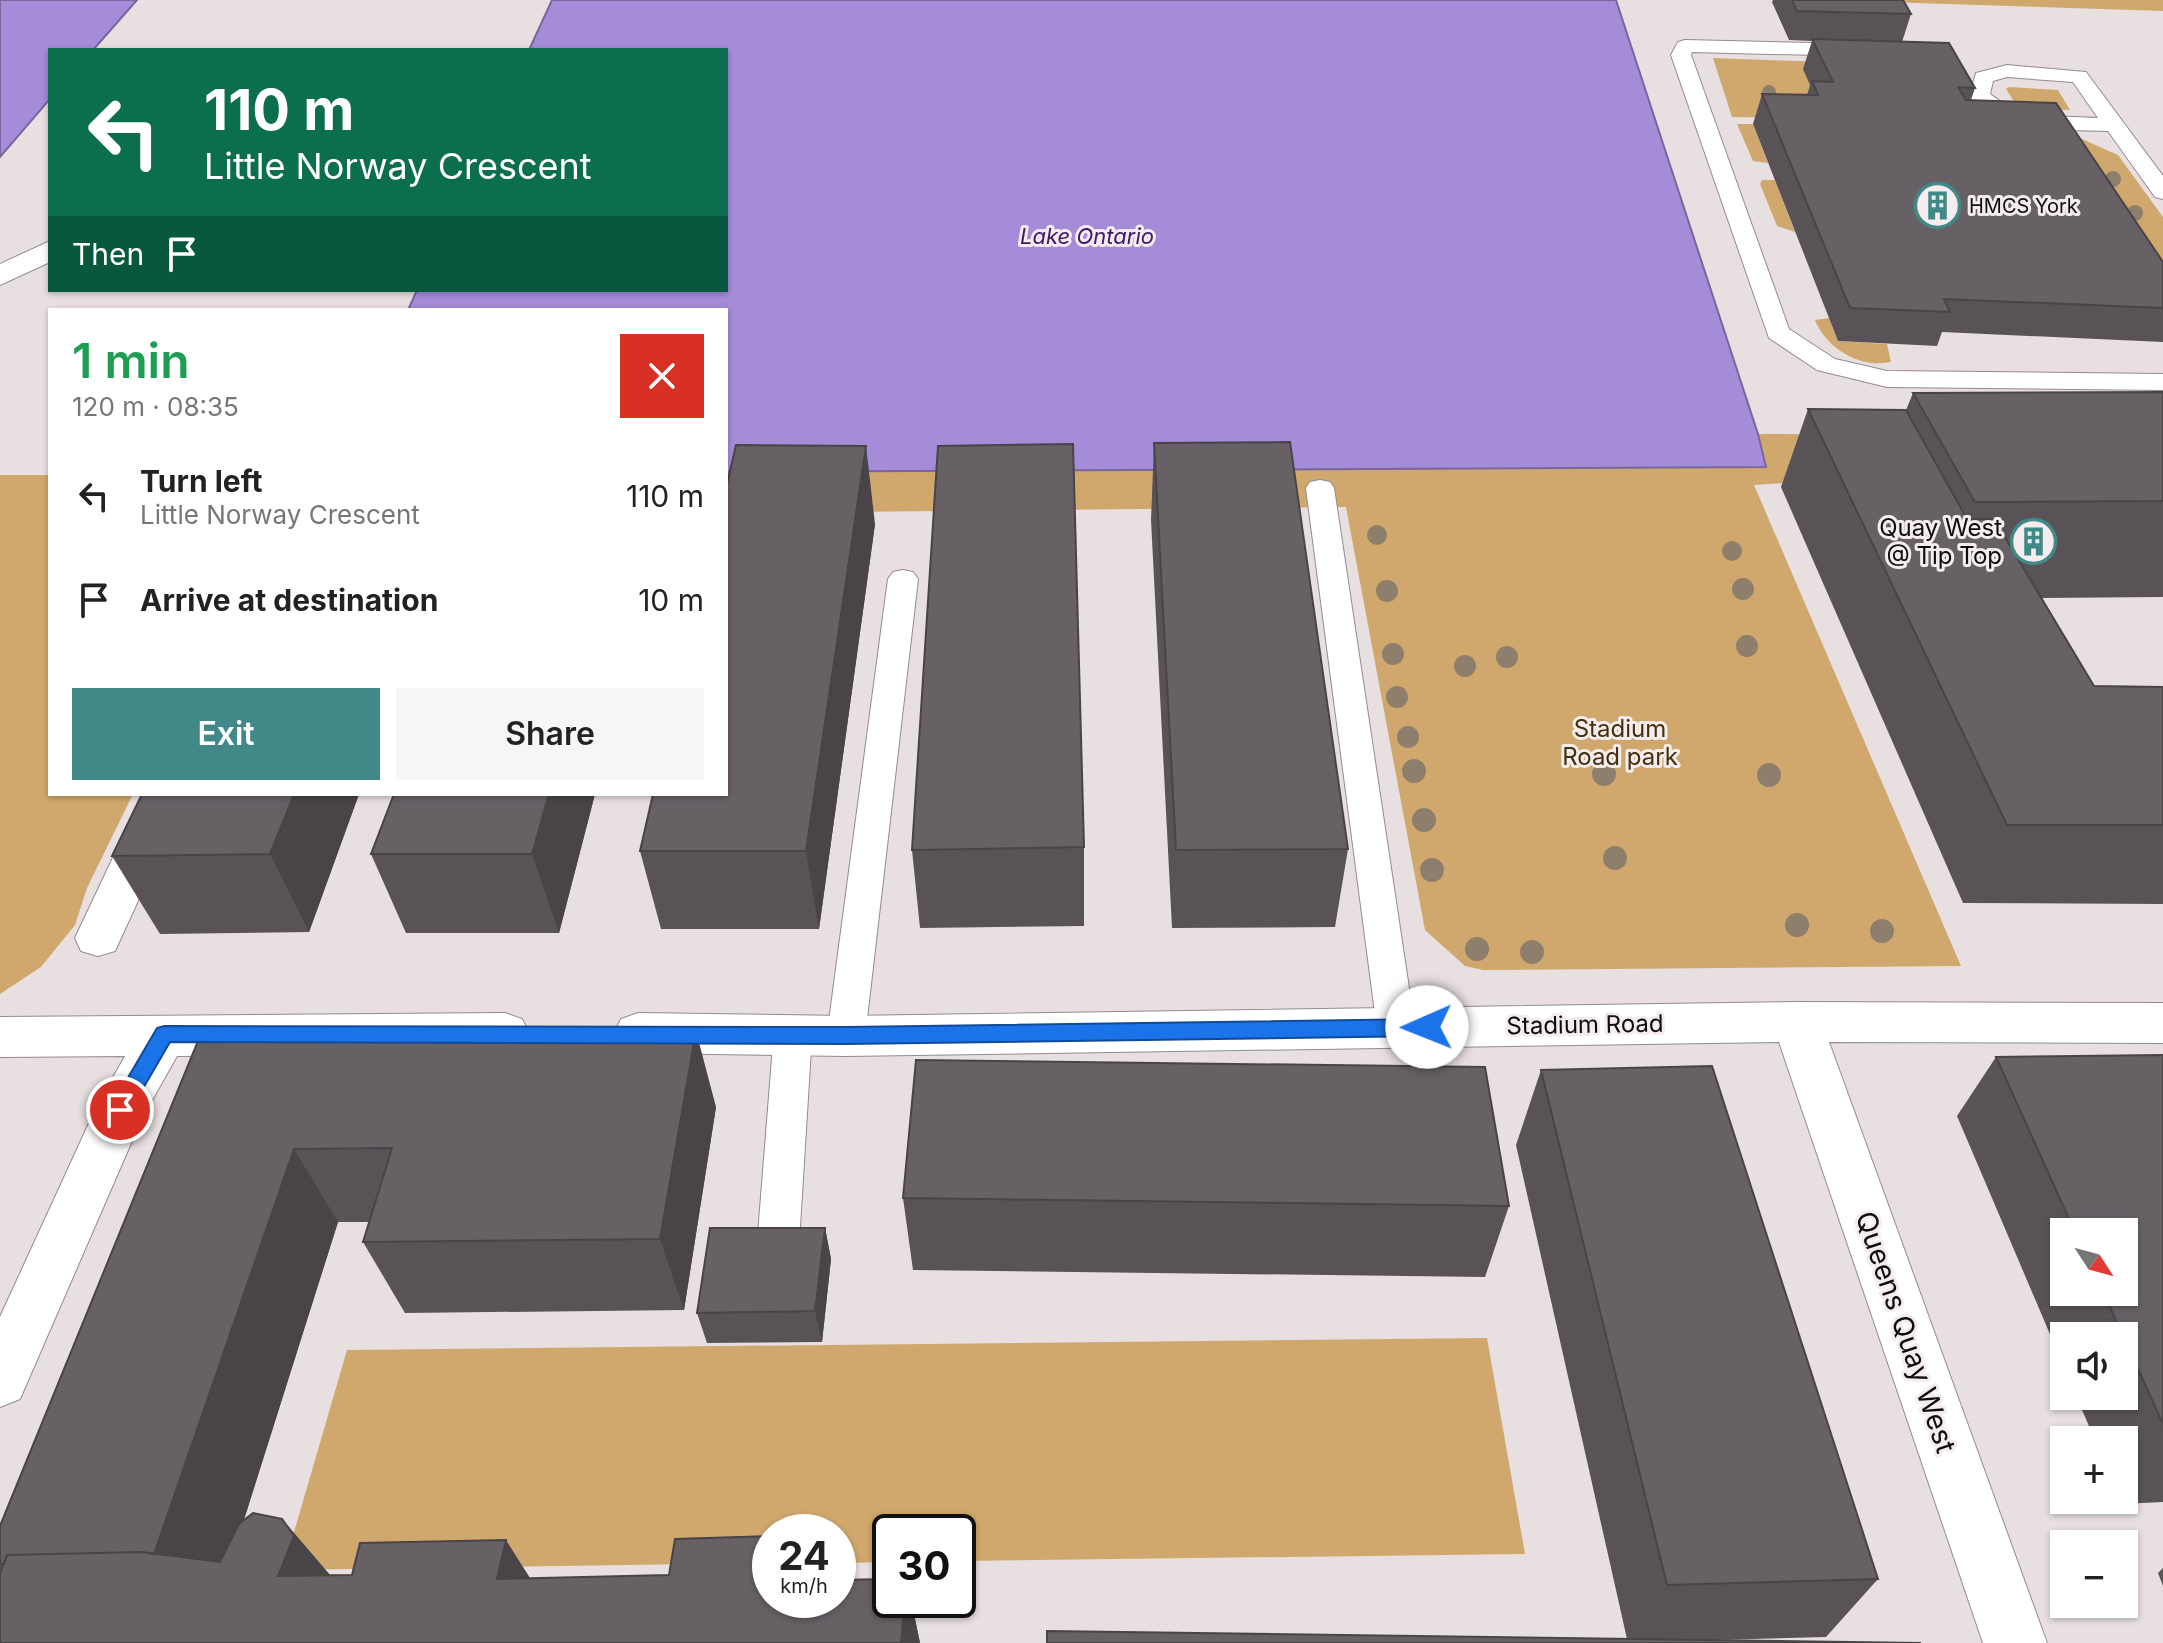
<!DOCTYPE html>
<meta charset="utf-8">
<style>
:root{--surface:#fff;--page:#f6f6f6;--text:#222;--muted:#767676;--accent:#418988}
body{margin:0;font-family:Inter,sans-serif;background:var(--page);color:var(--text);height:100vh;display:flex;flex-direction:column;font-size:30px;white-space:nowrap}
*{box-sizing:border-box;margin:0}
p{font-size:26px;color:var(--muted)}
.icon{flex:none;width:44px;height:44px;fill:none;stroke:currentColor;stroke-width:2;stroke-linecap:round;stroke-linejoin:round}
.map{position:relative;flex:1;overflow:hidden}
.details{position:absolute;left:48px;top:308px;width:680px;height:488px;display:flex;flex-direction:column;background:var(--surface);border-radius:0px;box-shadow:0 2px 6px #0004}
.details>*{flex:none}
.banner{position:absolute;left:48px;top:48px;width:680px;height:244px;border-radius:0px;box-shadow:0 2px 6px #0004;background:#0b6e4f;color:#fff;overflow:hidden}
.needle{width:52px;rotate:126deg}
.controls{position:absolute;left:2050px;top:1218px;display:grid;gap:16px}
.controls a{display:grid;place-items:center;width:88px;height:88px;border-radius:0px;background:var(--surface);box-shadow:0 2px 6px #0004;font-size:40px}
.speed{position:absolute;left:752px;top:1514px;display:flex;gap:16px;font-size:40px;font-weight:700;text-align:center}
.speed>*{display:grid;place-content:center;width:104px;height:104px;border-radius:50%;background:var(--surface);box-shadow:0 2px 6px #0004;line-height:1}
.speed small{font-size:20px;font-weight:400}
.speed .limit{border:4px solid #111;border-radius:12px;background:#fff;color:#111}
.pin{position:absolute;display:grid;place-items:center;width:68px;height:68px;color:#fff;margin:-34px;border:4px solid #fff;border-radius:50%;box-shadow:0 2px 8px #0007}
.me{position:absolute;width:88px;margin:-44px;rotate:269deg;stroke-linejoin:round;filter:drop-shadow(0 0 6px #0008)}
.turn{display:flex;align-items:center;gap:28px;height:168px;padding:0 24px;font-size:36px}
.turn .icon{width:104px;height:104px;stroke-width:2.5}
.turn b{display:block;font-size:56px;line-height:68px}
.then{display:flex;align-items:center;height:76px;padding:0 24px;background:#0003;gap:16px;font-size:30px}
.round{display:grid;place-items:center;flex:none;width:84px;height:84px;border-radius:0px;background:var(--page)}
.overview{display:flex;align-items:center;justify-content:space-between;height:136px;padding:0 24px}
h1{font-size:48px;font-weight:600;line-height:60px;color:#1e9e55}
.button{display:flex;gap:16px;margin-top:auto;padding:16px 24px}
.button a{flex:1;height:92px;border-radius:0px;background:var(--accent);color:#fff;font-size:32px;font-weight:600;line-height:92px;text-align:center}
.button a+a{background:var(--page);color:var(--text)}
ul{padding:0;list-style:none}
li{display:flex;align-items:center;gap:24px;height:104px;padding:0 24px}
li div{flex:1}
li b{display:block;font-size:30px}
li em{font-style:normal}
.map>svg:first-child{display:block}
.green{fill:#d0a86d}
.water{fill:#a48cd9;stroke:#78669c;stroke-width:2}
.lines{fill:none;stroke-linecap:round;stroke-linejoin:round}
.service-casing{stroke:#948b8d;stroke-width:2}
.pedestrian-casing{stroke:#948b8d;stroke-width:2}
.minor-casing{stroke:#948b8d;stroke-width:2}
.service{fill:#fff;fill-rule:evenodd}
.pedestrian{fill:#fff;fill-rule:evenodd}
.minor{fill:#fff;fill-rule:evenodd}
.tree{fill:#8e7f6c}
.wall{fill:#595358;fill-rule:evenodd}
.shaded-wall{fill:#484447}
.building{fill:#676166;stroke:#484447;stroke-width:2}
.route{fill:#1a73e8;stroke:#114b97;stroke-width:2}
.labels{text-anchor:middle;stroke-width:6;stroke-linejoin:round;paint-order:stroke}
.far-poi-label{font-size:20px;fill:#100d0e;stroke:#f5eced;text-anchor:start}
.far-water-label{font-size:22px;font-style:italic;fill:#3f1671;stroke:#f5eced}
.poi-label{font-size:24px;fill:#100d0e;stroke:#f5eced;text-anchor:end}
.park-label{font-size:24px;fill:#45300d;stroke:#f5eced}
.street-label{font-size:24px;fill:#100d0e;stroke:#f5eced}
.near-street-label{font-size:28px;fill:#100d0e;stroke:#f5eced}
</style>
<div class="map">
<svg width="2163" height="1643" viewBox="0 0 2163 1643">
<rect width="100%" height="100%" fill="#e8dfe0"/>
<!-- green -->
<path class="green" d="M1822 0H2163V11Z
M1713 58 1933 66 1804 69 1823 112 1795 118 1732 117Z
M2009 87 2058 90 2070 110 2018 108 2006 89Z
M1737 124H1753L1768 163 1753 161Z
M2043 134 2082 139 2118 155 2163 217V301Z
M1762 180H1775L1795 232 1777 226 1760 184Z
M1829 318 1838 341 1887 344 1891 362C1860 369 1826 348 1815 320Z
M1758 434 2163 436 1831 480 1754 485 1961 966 1483 970 1465 966 1425 930 1346 507 726 513V472L1765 467Z
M0 475H50V794H133L87 888 75 925 41 967 0 994Z
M1487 1338 1525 1554 958 1561V1532H890V1562L838 1563V1532H770V1563L283 1570 347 1350Z"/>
<!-- water -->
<path class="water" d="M0 0H137L93 50H50V99L0 157Z
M552 0H1616L1758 434 1766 467 726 472V310H408L417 290H726V50H529Z"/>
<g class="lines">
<defs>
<path id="service" d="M1685 40 1857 44 1867 50 1857 56 1692 52 1691 55 1789 329 1835 359 1887 371 2163 374V390L1887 387 1817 370 1769 338 1671 55 1678 42Z
M2007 65 2086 72 2163 176V199L2155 197 2108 131C2064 129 1999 135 1969 96L1976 73ZM2007 77 2073 82 2098 118C2060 116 2021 119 1990 94L1993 81Z
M1320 480 1330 482 1334 488 1415 1028 1409 1039 1396 1043 1383 1039 1377 1028 1306 488 1310 482Z
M903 570 913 572 918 579 865 1036 859 1047 846 1051 833 1047 827 1036 888 579 893 572Z
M793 1018 806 1022 812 1033 798 1259 792 1272 777 1278 762 1272 756 1259 774 1033 780 1022Z"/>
<path id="pedestrian" d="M143 794H187L115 951 98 956 81 951 75 938Z"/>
<path id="minor" d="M50 241V262L0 285V264Z
M1797 1002 2163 1003V1043L1829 1042 2047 1643H1983L1779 1042 846 1056 638 1053 621 1047 614 1033 621 1019 638 1013 846 1016Z
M505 1013 522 1019 529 1033 522 1047 505 1053 177 1056 142 1118 20 1399 0 1407V1317L95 1110 125 1056 0 1057V1017Z"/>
</defs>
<!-- service casing -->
<use href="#service" class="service-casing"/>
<!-- pedestrian casing -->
<use href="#pedestrian" class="pedestrian-casing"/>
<!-- minor casing -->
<use href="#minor" class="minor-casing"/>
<!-- service -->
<use href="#service" class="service"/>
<!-- pedestrian -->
<use href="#pedestrian" class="pedestrian"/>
<!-- minor -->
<use href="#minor" class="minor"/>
</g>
<!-- trees -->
<g class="tree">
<circle cx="1769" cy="92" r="7"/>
<circle cx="2113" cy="179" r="8"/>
<circle cx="2135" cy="213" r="8"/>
<circle cx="1377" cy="535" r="10"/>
<circle cx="1732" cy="551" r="10"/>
<circle cx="1743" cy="589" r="11"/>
<circle cx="1387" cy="591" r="11"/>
<circle cx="1747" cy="646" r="11"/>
<circle cx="1393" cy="654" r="11"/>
<circle cx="1507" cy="657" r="11"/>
<circle cx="1465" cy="666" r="11"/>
<circle cx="1397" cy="697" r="11"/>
<circle cx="1408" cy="737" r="11"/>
<circle cx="1414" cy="771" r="12"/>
<circle cx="1604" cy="774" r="12"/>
<circle cx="1769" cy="775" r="12"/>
<circle cx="1424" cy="820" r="12"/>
<circle cx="1615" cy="858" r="12"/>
<circle cx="1432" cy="870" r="12"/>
<circle cx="1797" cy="925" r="12"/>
<circle cx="1882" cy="931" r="12"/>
<circle cx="1477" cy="949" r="12"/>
<circle cx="1532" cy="952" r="12"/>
</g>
<!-- wall -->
<path class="wall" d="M1773 0H1903L1911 14 1902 42 1975 88 1971 100 2163 262V342L1942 332 1937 346 1838 341 1753 124 1762 94 1807 95 1810 85 1803 69 1812 41 1789 40 1772 2Z
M2163 392V597L2041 598 2094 686 2163 687V904L1963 903 1781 487 1808 409 1906 410 1913 393Z
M1154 443 1348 849 1335 927 1172 928 1151 520Z
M875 524 819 929H661L640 851Z
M359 794 309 932 160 934 112 856Z
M394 794H595L559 933H406L371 854Z
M1084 847V926L920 928 912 850Z
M200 1036 716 1107 684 1310 405 1313 363 1242 369 1222H338L244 1520 282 1519 330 1575 530 1578 770 1600H911L920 1643H0V1526Z
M2163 1055V1502L2122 1504 2121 1500H2124V1440H2095L2076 1396H2124V1336H2064V1367L1957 1116 1996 1057ZM2064 1232H2124V1292H2064Z
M1541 1070 1878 1579 1826 1637 1713 1640 1627 1639 1516 1145Z
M903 1198 1509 1206 1485 1277 913 1270Z
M825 1228 831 1259 822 1342 707 1343 697 1313Z
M2163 1568V1586L2158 1573Z"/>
<!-- shaded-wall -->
<path class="shaded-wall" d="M866 446 875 524 819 929 806 851Z
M294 794H359L309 932 270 854Z
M549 794H595L559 933 532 854Z
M696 1031 716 1107 684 1310 660 1239Z
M294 1149 338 1222 212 1620 151 1561Z
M825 1228 831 1259 822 1342 815 1311Z
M282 1519 341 1588 278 1576Z
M506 1540 549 1608 497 1579Z
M905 1600H911L920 1643H901Z"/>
<!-- building -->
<path class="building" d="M1792 0H1903L1911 14 1797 11Z
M1812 39 1949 43 1975 88 1958 87 1966 100 2056 103 2163 262V308L1944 299 1950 312 1850 308 1762 94 1818 95 1812 81 1833 82Z
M2163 392V501L1975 502 1913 393Z
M1808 409 1906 410 1967 519H1994L2094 686 2163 687V825H2007Z
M1290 442 1348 849 1176 850 1154 443Z
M1073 444 1084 847 912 850 938 446Z
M736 445 866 446 806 851H640L653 794H726V488Z
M142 794H294L270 854 112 856Z
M394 794H549L532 854H371Z
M696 1031 660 1239 363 1242 392 1148 294 1149 154 1554 142 1552 7 1555 4 1564H0V1526L200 1036Z
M2163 1055V1424L2103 1292H2124V1232H2075L1996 1057Z
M916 1060 1485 1067 1509 1206 903 1198Z
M1712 1066 1878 1579 1667 1585 1541 1070Z
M710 1228H825L815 1311 697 1313Z
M253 1513 282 1519 294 1536 278 1576 352 1575 360 1543 506 1540 497 1579 669 1575 675 1539 770 1536V1600H838V1580L890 1579V1600H905L901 1643H0V1573L7 1555 142 1552 220 1562 239 1524Z
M1047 1631 1921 1643H1047Z"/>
<!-- route -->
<path class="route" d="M1427 1019 1435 1022 1437 1027 1435 1033 1427 1036 846 1044 170 1042 127 1116 120 1118 112 1116 109 1110 157 1028 164 1026 846 1027Z"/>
<!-- icons -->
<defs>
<symbol id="building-ring" viewBox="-11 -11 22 22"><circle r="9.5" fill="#f5eced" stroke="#418988" stroke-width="1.5"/><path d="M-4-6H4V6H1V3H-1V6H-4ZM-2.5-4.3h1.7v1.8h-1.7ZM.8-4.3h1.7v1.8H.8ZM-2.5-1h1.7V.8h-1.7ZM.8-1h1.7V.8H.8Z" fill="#418988"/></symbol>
</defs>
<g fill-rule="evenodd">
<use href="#building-ring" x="1912" y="180" width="51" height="51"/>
<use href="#building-ring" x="2008" y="516" width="51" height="51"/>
</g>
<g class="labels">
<!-- far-poi labels -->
<g class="far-poi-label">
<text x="1969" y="213">HMCS York</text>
</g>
<!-- far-water labels -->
<g class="far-water-label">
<text x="1087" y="244">Lake Ontario</text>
</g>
<!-- poi labels -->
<g class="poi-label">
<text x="2002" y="536">Quay West<tspan x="2002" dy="28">@ Tip Top</tspan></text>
</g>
<!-- park labels -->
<g class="park-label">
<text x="1620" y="737">Stadium<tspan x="1620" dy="28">Road park</tspan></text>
</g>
<!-- street labels -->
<g class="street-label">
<text transform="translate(1585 1025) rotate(-1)" y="8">Stadium Road</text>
</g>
<!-- near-street labels -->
<g class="near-street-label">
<text transform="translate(1906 1332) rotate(71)" y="10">Queens Quay West</text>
</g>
</g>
</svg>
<div class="controls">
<a><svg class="needle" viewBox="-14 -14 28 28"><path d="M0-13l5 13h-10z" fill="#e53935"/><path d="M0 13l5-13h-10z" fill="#767676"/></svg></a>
<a><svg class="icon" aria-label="sound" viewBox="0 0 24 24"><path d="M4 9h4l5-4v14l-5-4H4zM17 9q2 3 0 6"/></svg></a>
<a>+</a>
<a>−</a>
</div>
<div class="speed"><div>24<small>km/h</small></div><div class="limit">30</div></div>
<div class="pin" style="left:120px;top:1110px;background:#d93025"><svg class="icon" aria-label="arrive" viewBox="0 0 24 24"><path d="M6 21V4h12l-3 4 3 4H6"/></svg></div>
<svg class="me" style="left:1427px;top:1027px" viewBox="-20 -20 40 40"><circle r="19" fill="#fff"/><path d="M0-13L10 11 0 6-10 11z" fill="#1a73e8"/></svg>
<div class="banner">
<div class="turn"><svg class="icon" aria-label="left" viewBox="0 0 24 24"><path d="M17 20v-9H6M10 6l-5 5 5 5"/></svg><div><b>110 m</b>Little Norway Crescent</div></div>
<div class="then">Then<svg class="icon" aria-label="arrive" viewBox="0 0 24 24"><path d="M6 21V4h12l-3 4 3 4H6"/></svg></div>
</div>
<section class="details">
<div class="overview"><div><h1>1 min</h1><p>120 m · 08:35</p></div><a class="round" style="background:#d93025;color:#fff"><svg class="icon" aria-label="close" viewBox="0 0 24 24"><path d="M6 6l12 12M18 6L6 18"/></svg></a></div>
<ul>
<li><svg class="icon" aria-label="left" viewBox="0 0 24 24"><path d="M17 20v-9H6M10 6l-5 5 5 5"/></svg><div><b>Turn left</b><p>Little Norway Crescent</p></div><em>110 m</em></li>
<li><svg class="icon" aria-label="arrive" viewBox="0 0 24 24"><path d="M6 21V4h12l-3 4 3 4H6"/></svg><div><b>Arrive at destination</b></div><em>10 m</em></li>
</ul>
<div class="button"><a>Exit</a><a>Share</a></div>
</section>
</div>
